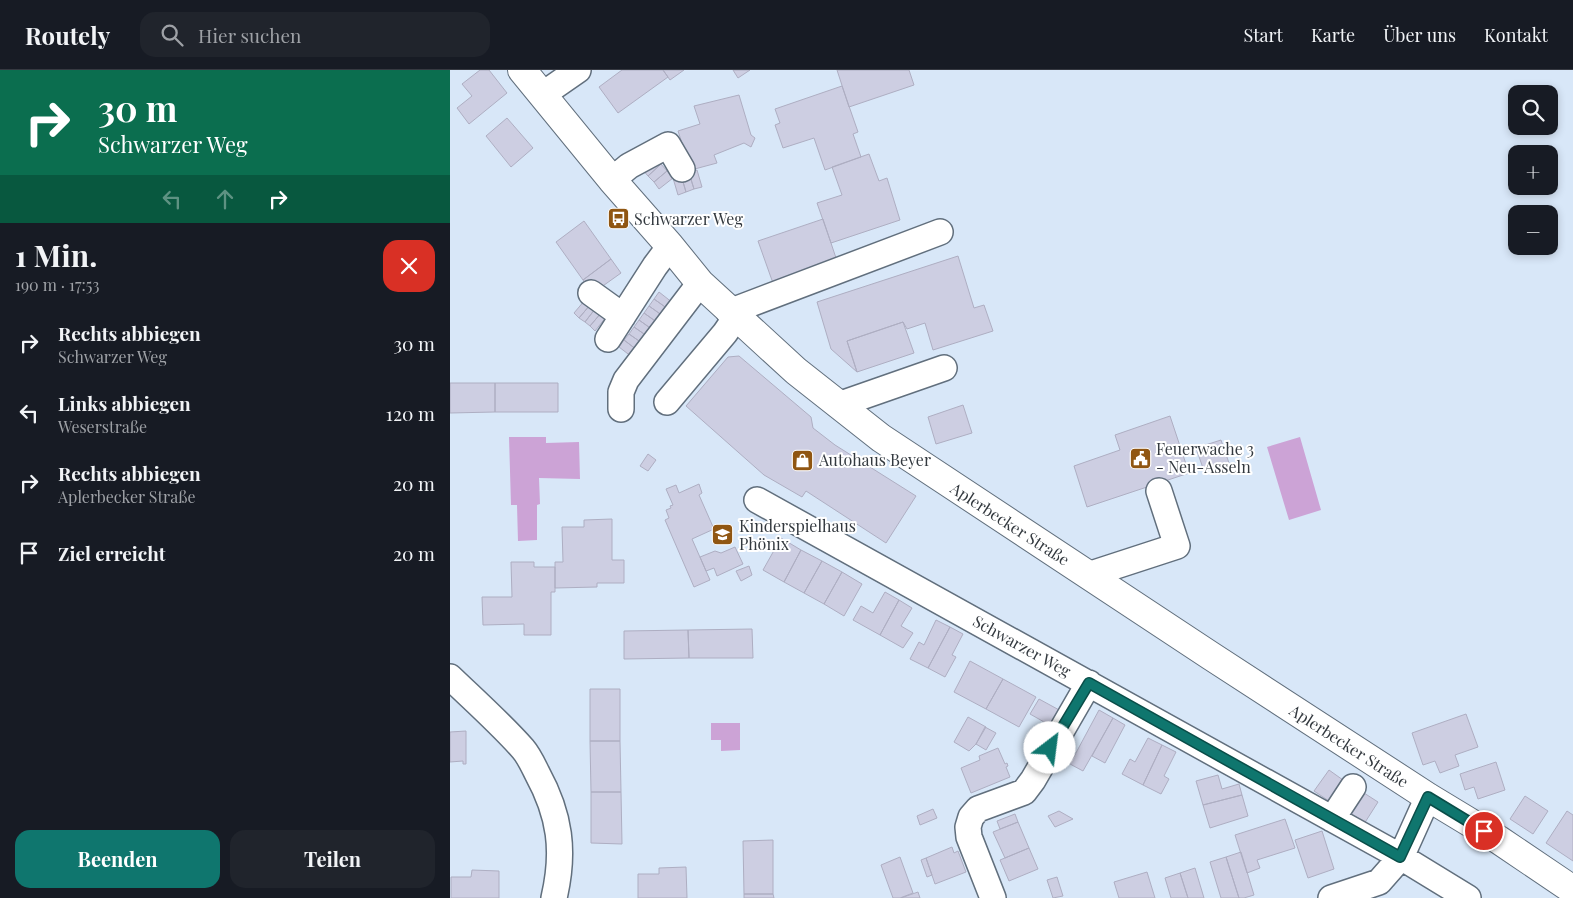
<!DOCTYPE html>
<html lang="de">
<meta charset="utf-8">
<style>
:root{--surface:#171b24;--page:#20242c;--text:#f1f3f6;--muted:#9ea1a6;--line:#363941;--accent:#0f766e}
body{margin:0;font-family:"Playfair Display",serif;background:var(--page);color:var(--text);height:100vh;display:flex;flex-direction:column;font-size:19px;white-space:nowrap}
*{box-sizing:border-box;margin:0}
p{font-size:16px;color:var(--muted)}
.icon{flex:none;width:28px;height:28px;fill:none;stroke:currentColor;stroke-width:2;stroke-linecap:round;stroke-linejoin:round}
.map{position:relative;flex:1;overflow:hidden}
.side{display:flex;flex-direction:column;background:var(--surface);width:450px}
.side>*{flex:none}
.top-card{background:#0b6e4f;color:#fff;overflow:hidden}
.buttons{position:absolute;left:1058px;top:15px;display:grid;gap:10px}
.buttons a{display:grid;place-items:center;width:50px;height:50px;border-radius:10px;background:var(--surface);box-shadow:0 2px 8px #0003;font-size:25px}
.pin{position:absolute;display:grid;place-items:center;width:42px;height:42px;color:#fff;margin:-21px;border:2px solid #fff;border-radius:50%;box-shadow:0 1px 5px #0007}
.me{position:absolute;width:55px;margin:-28px;rotate:30deg;stroke-linejoin:round;filter:drop-shadow(0 0 4px #0008)}
.turn{display:flex;align-items:center;gap:18px;height:105px;padding:0 15px;font-size:22px}
.turn .icon{width:65px;height:65px;stroke-width:2.5}
.turn b{display:block;font-size:35px;line-height:42px}
.lanes{display:flex;align-items:center;height:48px;padding:0 15px;background:#0003;justify-content:center;gap:25px;direction:ltr}
.lanes .off{opacity:.35}
.round{display:grid;place-items:center;flex:none;width:52px;height:52px;border-radius:15px;background:var(--page)}
.summary{display:flex;align-items:center;justify-content:space-between;height:85px;padding:0 15px}
h1{font-size:30px;font-weight:700;line-height:38px}
.action{display:flex;gap:10px;margin-top:auto;padding:10px 15px}
.action a{flex:1;height:58px;border-radius:15px;background:var(--accent);color:#fff;font-size:20px;font-weight:700;line-height:58px;text-align:center}
.action a+a{background:var(--page);color:var(--text)}
ul{padding:0;list-style:none}
li{display:flex;align-items:center;gap:15px;height:70px;padding:0 15px}
li div{flex:1}
li b{display:block;font-size:19px}
li em{font-style:normal}
header{display:flex;align-items:center;gap:30px;box-sizing:border-box;height:70px;padding:0 25px;background:var(--surface);border-bottom:1px solid var(--line)}
header strong{font-size:24px}
nav{display:flex;gap:28px;margin-inline-start:auto;font-size:18px}
.search{width:350px;height:45px;background:var(--page);display:flex;align-items:center;gap:12px;box-sizing:border-box;padding:0 18px;border-radius:15px;color:var(--muted);font-size:19px}
main{display:flex;flex:1;min-height:0}
.map>svg:first-child{display:block}
.green{fill:#cca3d6}
.building{fill:#cdcee2;stroke:#aeaec2}
.lines{fill:none;stroke-linecap:round;stroke-linejoin:round}
.minor-casing{stroke:#616f7d;stroke-width:28}
.major-casing{stroke:#616f7d;stroke-width:30}
.minor{stroke:#fff;stroke-width:25}
.major{stroke:#fff;stroke-width:28}
.route-casing{stroke:#0a4d48;stroke-width:12}
.route{stroke:#0f766e;stroke-width:9}
.labels{text-anchor:middle;stroke-width:4;stroke-linejoin:round;paint-order:stroke}
.poi-label{font-size:16px;fill:#33393f;stroke:#fff;text-anchor:start}
.street-label{font-size:16px;fill:#33393f;stroke:#fff}
</style>
<header>
<strong>Routely</strong>
<div class="search"><svg class="icon" aria-label="search" viewBox="0 0 24 24"><circle cx="10" cy="10" r="6"/><path d="M15 15l6 6"/></svg>Hier suchen</div>
<nav><a>Start</a><a>Karte</a><a>Über uns</a><a>Kontakt</a></nav>
</header>
<main>
<section class="side">
<div class="top-card">
<div class="turn"><svg class="icon" aria-label="right" viewBox="0 0 24 24"><path d="M7 20v-9h11M14 6l5 5-5 5"/></svg><div><b>30 m</b>Schwarzer Weg</div></div>
<div class="lanes"><svg class="icon off" aria-label="left" viewBox="0 0 24 24"><path d="M17 20v-9H6M10 6l-5 5 5 5"/></svg><svg class="icon off" aria-label="ahead" viewBox="0 0 24 24"><path d="M12 20V5M6 11l6-6 6 6"/></svg><svg class="icon" aria-label="right" viewBox="0 0 24 24"><path d="M7 20v-9h11M14 6l5 5-5 5"/></svg></div>
</div>
<div class="summary"><div><h1>1 Min.</h1><p>190 m · 17:53</p></div><a class="round" style="background:#d93025;color:#fff"><svg class="icon" aria-label="close" viewBox="0 0 24 24"><path d="M6 6l12 12M18 6L6 18"/></svg></a></div>
<ul>
<li><svg class="icon" aria-label="right" viewBox="0 0 24 24"><path d="M7 20v-9h11M14 6l5 5-5 5"/></svg><div><b>Rechts abbiegen</b><p>Schwarzer Weg</p></div><em>30 m</em></li>
<li><svg class="icon" aria-label="left" viewBox="0 0 24 24"><path d="M17 20v-9H6M10 6l-5 5 5 5"/></svg><div><b>Links abbiegen</b><p>Weserstraße</p></div><em>120 m</em></li>
<li><svg class="icon" aria-label="right" viewBox="0 0 24 24"><path d="M7 20v-9h11M14 6l5 5-5 5"/></svg><div><b>Rechts abbiegen</b><p>Aplerbecker Straße</p></div><em>20 m</em></li>
<li><svg class="icon" aria-label="arrive" viewBox="0 0 24 24"><path d="M6 21V4h12l-3 4 3 4H6"/></svg><div><b>Ziel erreicht</b></div><em>20 m</em></li>
</ul>
<div class="action"><a>Beenden</a><a>Teilen</a></div>
</section>
<div class="map">
<svg width="1123" height="828" viewBox="0 0 1123 828">
<rect width="100%" height="100%" fill="#d8e7f8"/>
<!-- green -->
<path class="green" d="M59 367H96V373L129 372 130 409 89 408 90 434 87 435V470L68 471 67 435H61Z
M850 367 871 440 839 450 817 377Z
M261 653H290V680L271 681V670H261Z"/>
<!-- building -->
<path class="building" d="M30 0H39L57 23 19 54 7 38 22 26 12 14Z
M172 0H213L218 7 168 43 149 17Z
M213 0H234L220 10Z
M283 0H300L288 8Z
M387 0H459L464 15 399 37Z
M392 16 408 62 403 64 411 87 375 100 364 68 333 78 325 55 330 53 325 39Z
M289 25 301 65 305 68 301 77 294 73 264 85 267 93 241 100 228 61 250 54 244 36Z
M57 48 83 78 61 97 36 66Z
M419 84 429 111 437 108 450 150 381 173 367 133 392 125 382 97Z
M206 88 211 94 198 106 192 99Z
M211 94 217 101 204 112 198 106Z
M247 100 252 117 244 119 239 103Z
M217 101 223 108 209 119 204 112Z
M239 103 244 119 236 122 231 105Z
M231 105 236 122 228 125 223 108Z
M373 149 388 194 324 216 308 171Z
M134 151 161 189 133 210 106 172Z
M508 186 524 238 534 235 543 261 483 280 475 253 457 259 453 252 397 271 407 302 381 279 367 232Z
M161 189 171 203 143 223 133 210Z
M209 222 223 233 218 239 204 229Z
M204 229 218 239 213 246 199 236Z
M135 230 140 235 129 248 124 243Z
M140 235 145 239 135 252 129 248Z
M199 236 213 246 208 253 194 243Z
M145 239 151 243 140 256 135 252Z
M151 243 156 247 145 261 140 256Z
M194 243 208 253 203 260 189 250Z
M189 250 203 260 197 266 184 257Z
M453 252 464 283 407 302 397 271Z
M184 257 197 266 192 273 179 264Z
M179 264 192 273 187 280 174 270Z
M174 270 187 280 182 287 169 277Z
M289 286 361 347 363 358 385 375 466 426 436 473 356 421 352 427 314 405 236 336 278 287Z
M0 313H45V342L0 343Z
M45 313H108V342H45Z
M513 335 522 363 486 374 478 347Z
M720 346 739 403 637 437 624 396 670 380 665 365Z
M771 370 779 393 754 401 746 378Z
M198 384 206 390 198 401 190 396Z
M249 414 252 423 249 425 264 459 242 469 260 510 244 517 215 450 219 448 216 440 221 438 220 436 223 435 216 419 226 415 229 423Z
M162 449V490H174V513H147V517L105 518V492H113L112 457H134V450Z
M331 468 351 480 334 512 313 500Z
M285 477 293 494 267 506 264 498 256 501 250 487 265 481 271 483Z
M351 480 372 491 354 523 334 512Z
M372 491 392 502 374 534 354 523Z
M61 492H84V497H105V522H101V565H74V554L33 555 32 527H62Z
M299 496 302 505 291 511 286 501Z
M392 502 412 514 394 546 374 534Z
M435 522 449 530 430 565 403 550 411 536 423 543Z
M449 530 462 538 451 556 463 563 453 578 430 565Z
M486 550 500 557 478 598 460 589 469 572 474 575Z
M500 557 513 564 502 585 506 587 495 607 478 598Z
M302 559 303 588H239L238 560Z
M238 560 239 588 174 589V561Z
M520 591 553 609 536 639 504 622Z
M553 609 586 627 569 657 536 639Z
M140 619H170V671H140Z
M589 629 611 641 603 657 580 644Z
M649 640 663 648 633 701 620 694Z
M1016 644 1028 677 1005 685 1009 696 990 703 985 691 973 695 962 663Z
M518 647 536 657 526 674 519 681 504 672Z
M663 648 675 655 655 693 642 686Z
M535 657 546 663 536 680 526 674Z
M16 661V694H13V691L0 692V662Z
M698 668 712 675 693 715 672 704 680 689 685 692Z
M140 671H170L171 722H141Z
M712 675 726 682 714 706 719 709 711 724 693 715Z
M548 678 555 694 557 693 558 696 556 697 560 707 521 723 511 698 530 690 529 686Z
M1046 692 1055 720 1028 729 1024 717 1015 720 1010 704Z
M879 700 893 710 879 731 864 721Z
M768 705 772 719 789 714 792 725 753 735 746 711Z
M141 722H171L172 774 141 773Z
M914 723 928 732 914 754 900 745Z
M792 725 798 746 760 758 753 735Z
M1075 726 1098 741 1083 764 1060 749Z
M483 739 487 748 470 755 467 746Z
M609 741 623 749 605 757 598 746Z
M1117 741 1123 745V791L1096 773Z
M565 744 568 752 550 759 547 751Z
M835 749 845 778 807 790 810 798 797 803 785 765Z
M568 752 579 778 555 788 543 762Z
M872 761 884 799 858 808 845 770Z
M323 770V824H294L293 771Z
M502 777 504 783 508 781 516 802 485 814 476 788Z
M579 778 588 799 559 811 550 790Z
M791 782 804 825 794 828H789L776 787Z
M450 787 463 823 450 828H443L431 795Z
M776 787 789 828H771L760 792Z
M476 788 482 805 477 807 471 790Z
M236 797 237 828H188V804H209V798Z
M745 798 754 828H738L730 803Z
M22 800 49 801V828H1V807H21Z
M697 802 705 828H669L664 812Z
M730 803 738 828H721L715 808Z
M607 807 613 826 603 828 597 810Z
M468 822 470 828H451Z
M294 824H323L324 828H294Z"/>
<g class="lines">
<defs>
<path id="minor" d="M92 25 128 0
M162 110 179 96 218 75 232 99
M141 223 173 246
M279 242 490 162
M158 269 205 196 220 176
M217 332 275 263 286 247
M388 335 494 298
M171 339V322L176 310 250 213
M307 430 951 787 1018 828
M638 505 727 476 709 421
M0 607C24 630 52 655 73 679 79 686 83 695 87 703 110 745 115 781 104 828
M882 749 903 717
M543 828 519 767 518 757 521 747 528 739 574 722 583 710 639 613
M881 828 929 812 951 787 978 727"/>
<path id="major" d="M72 0 162 110 220 176 250 213 346 301 431 368 761 586 978 727 1049 770 1123 820"/>
</defs>
<!-- minor casing -->
<use href="#minor" class="minor-casing"/>
<!-- major casing -->
<use href="#major" class="major-casing"/>
<!-- minor -->
<use href="#minor" class="minor"/>
<!-- major -->
<use href="#major" class="major"/>
</g>
<g class="lines">
<defs>
<path id="route" d="M600 678 639 613 950 787 978 727 1034 761"/>
</defs>
<!-- route casing -->
<use href="#route" class="route-casing"/>
<!-- route -->
<use href="#route" class="route"/>
</g>
<!-- icons -->
<defs>
<symbol id="bus-square" viewBox="-11 -11 22 22"><rect x="-9" y="-9" width="18" height="18" rx="4" fill="#905612" stroke="#fff"/><path d="M-5-6H5V4H4V6H2V4H-2V6H-4V4H-5ZM-3.5-4V0h7V-4ZM-3.5 1.2v1.5H-2V1.2ZM2 1.2v1.5H3.5V1.2Z" fill="#fff"/></symbol>
<symbol id="civic-square" viewBox="-11 -11 22 22"><rect x="-9" y="-9" width="18" height="18" rx="4" fill="#905612" stroke="#fff"/><path d="M-.6-6.5H3V-4.5H.6V-3L4-1V1h2V6H-6V1h2V-1L-.6-3ZM-1.2 2.5V6h2.4V2.5Z" fill="#fff"/></symbol>
<symbol id="shop-square" viewBox="-11 -11 22 22"><rect x="-9" y="-9" width="18" height="18" rx="4" fill="#905612" stroke="#fff"/><path d="M-5-2.5h2.3a2.7 3.5 0 0 1 5.4 0H5L5.5 6h-11ZM-1.5-2.5h3a1.5 2.3 0 0 0-3 0Z" fill="#fff"/></symbol>
<symbol id="school-square" viewBox="-11 -11 22 22"><rect x="-9" y="-9" width="18" height="18" rx="4" fill="#905612" stroke="#fff"/><path d="M0-5L7-2L0 1L-7-2ZM-4 1L0 2.5L4 1V4Q0 6-4 4Z" fill="#fff"/></symbol>
</defs>
<g fill-rule="evenodd">
<use href="#bus-square" x="156" y="136" width="25" height="25"/>
<use href="#civic-square" x="678" y="376" width="25" height="25"/>
<use href="#shop-square" x="340" y="378" width="25" height="25"/>
<use href="#school-square" x="260" y="452" width="25" height="25"/>
</g>
<g class="labels">
<!-- poi labels -->
<g class="poi-label">
<text x="184" y="155">Schwarzer Weg</text>
<text x="706" y="385">Feuerwache 3<tspan x="706" dy="18">- Neu-Asseln</tspan></text>
<text x="369" y="396">Autohaus Beyer</text>
<text x="289" y="462">Kinderspielhaus<tspan x="289" dy="18">Phönix</tspan></text>
</g>
<!-- street labels -->
<g class="street-label">
<text transform="translate(560 454) rotate(33)" y="6">Aplerbecker Straße</text>
<text transform="translate(572 576) rotate(29)" y="6">Schwarzer Weg</text>
<text transform="translate(899 676) rotate(33)" y="6">Aplerbecker Straße</text>
</g>
</g>
</svg>
<div class="buttons">
<a><svg class="icon" aria-label="search" viewBox="0 0 24 24"><circle cx="10" cy="10" r="6"/><path d="M15 15l6 6"/></svg></a>
<a>+</a>
<a>−</a>
</div>
<div class="pin" style="left:1034px;top:761px;background:#d93025"><svg class="icon" aria-label="arrive" viewBox="0 0 24 24"><path d="M6 21V4h12l-3 4 3 4H6"/></svg></div>
<svg class="me" style="left:600px;top:678px" viewBox="-20 -20 40 40"><circle r="19" fill="#fff"/><path d="M0-13L10 11 0 6-10 11z" fill="#0f766e"/></svg>
</div>
</main>
